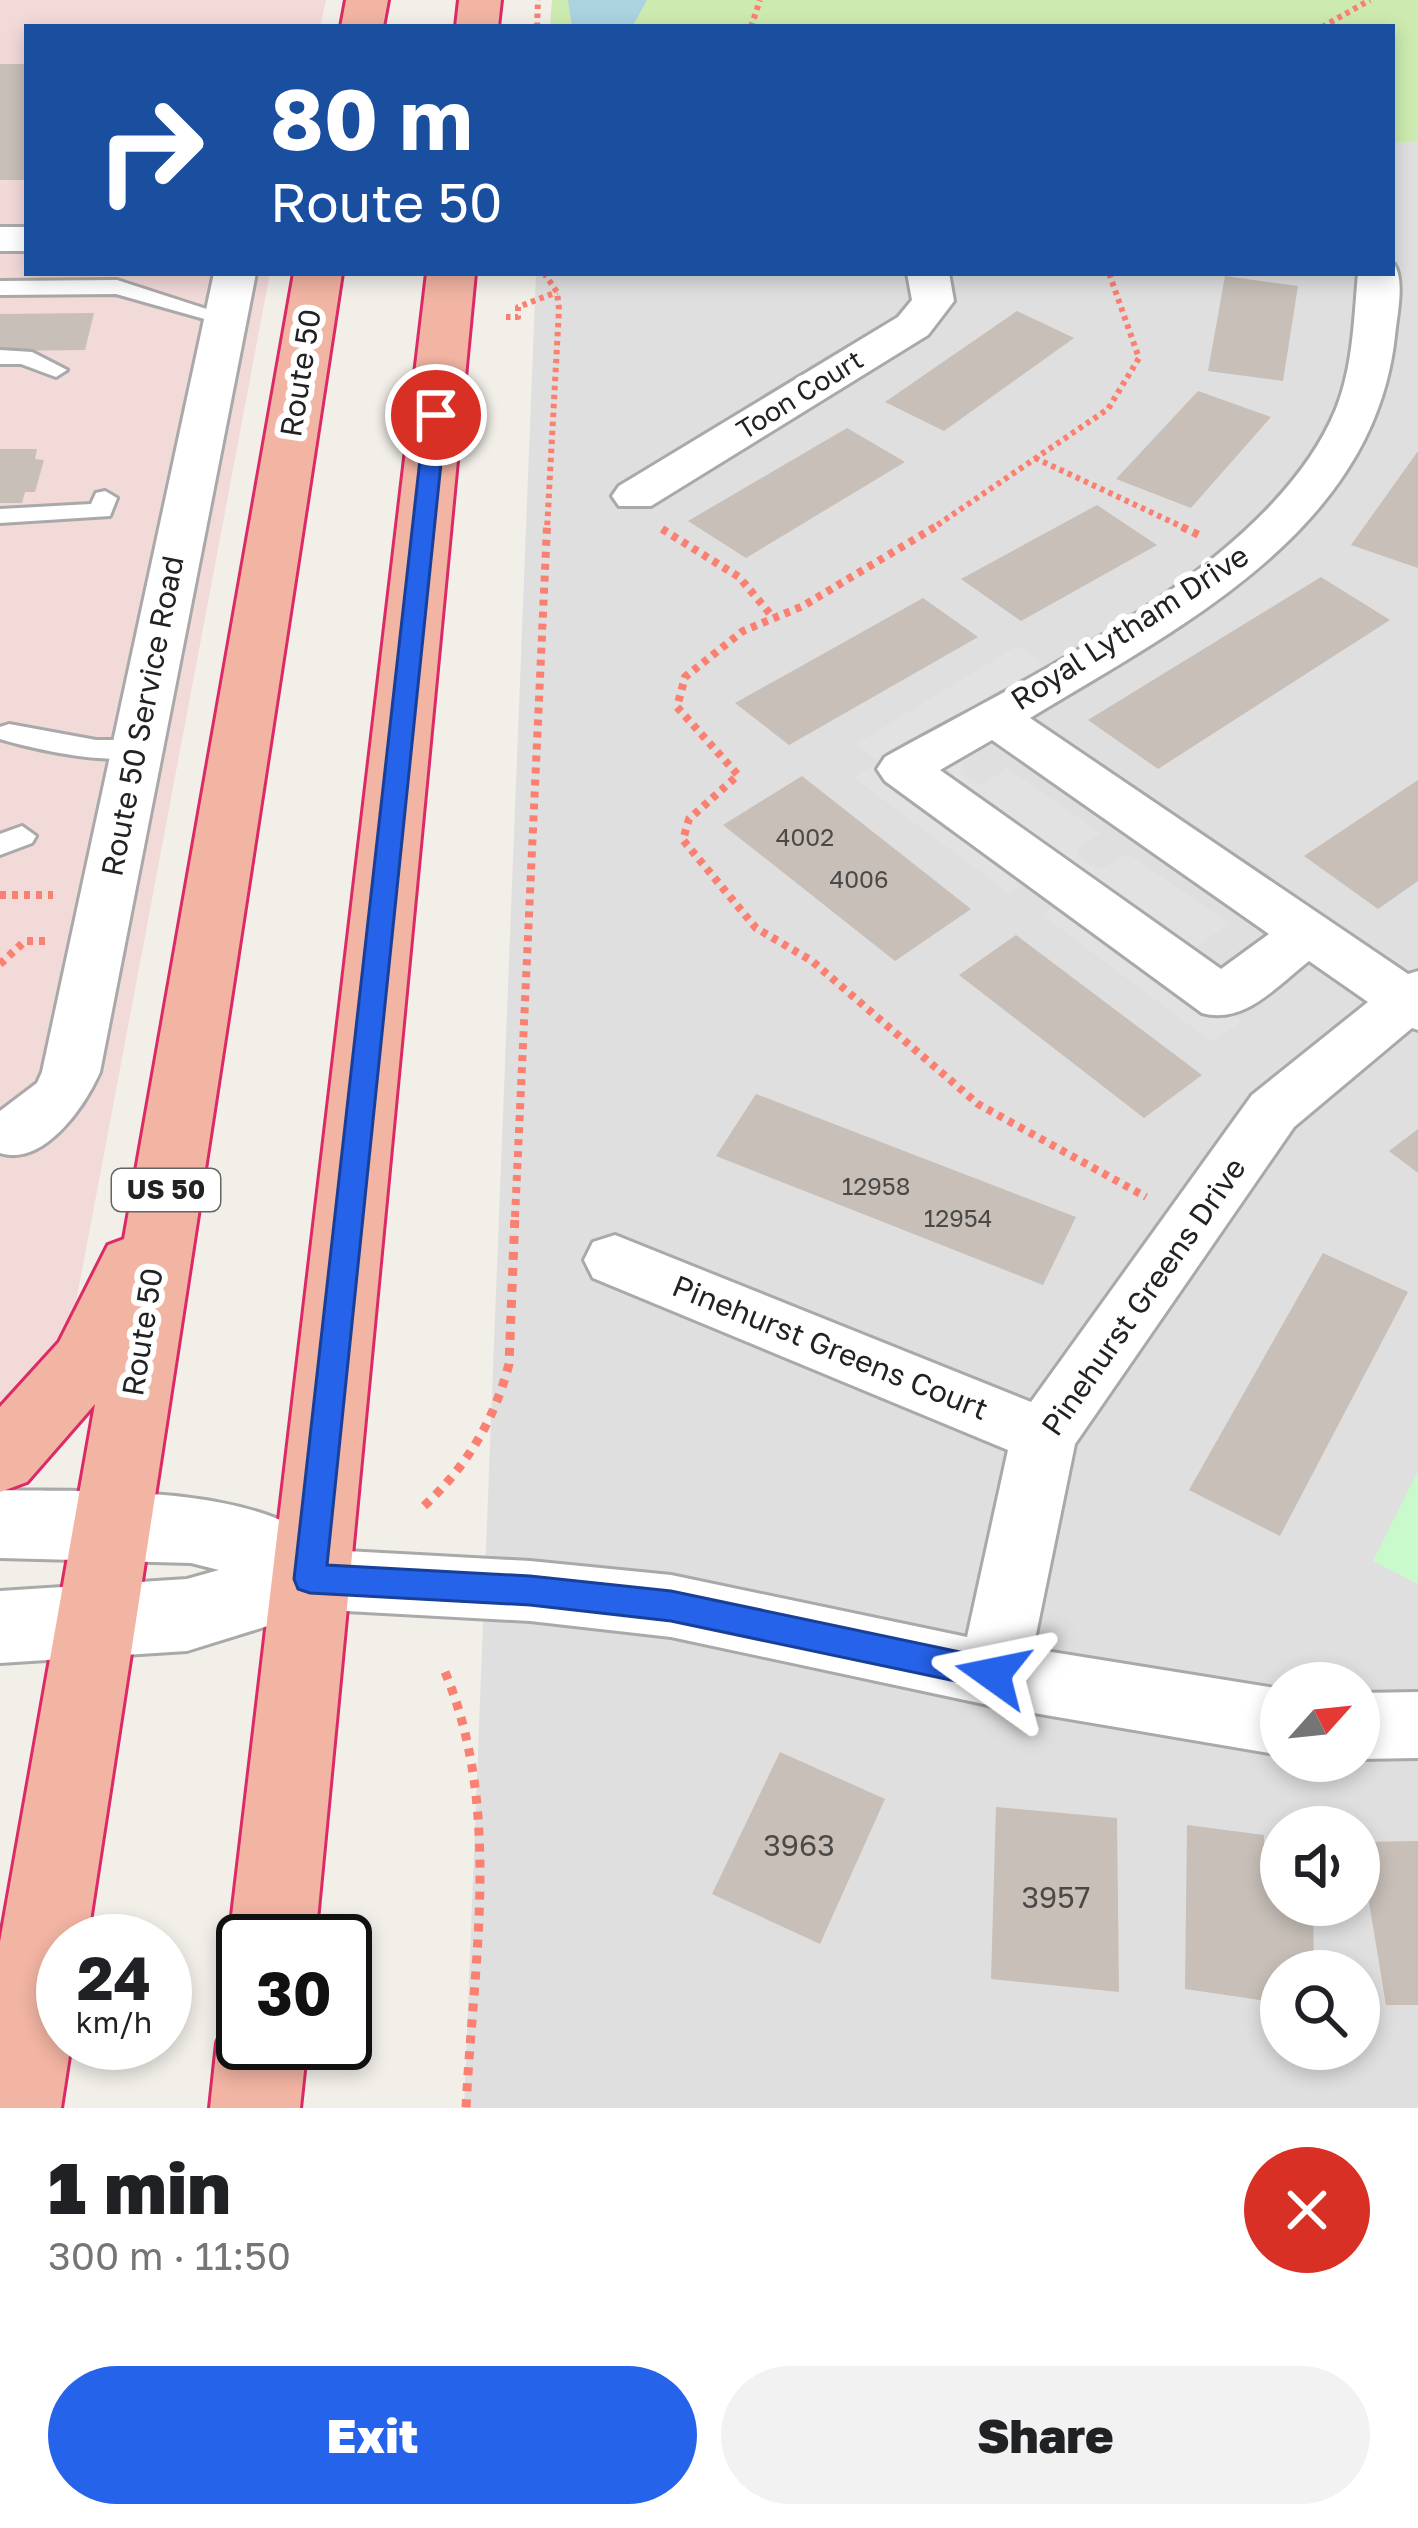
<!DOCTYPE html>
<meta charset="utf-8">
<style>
:root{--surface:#fff;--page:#f2f2f2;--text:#202124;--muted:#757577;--accent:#2563eb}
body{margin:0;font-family:"Golos Text",sans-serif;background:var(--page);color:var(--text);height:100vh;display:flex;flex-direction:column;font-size:45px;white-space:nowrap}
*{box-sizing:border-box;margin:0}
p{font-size:39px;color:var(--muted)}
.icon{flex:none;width:66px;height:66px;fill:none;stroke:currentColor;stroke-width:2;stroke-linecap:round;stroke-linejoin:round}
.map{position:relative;height:2108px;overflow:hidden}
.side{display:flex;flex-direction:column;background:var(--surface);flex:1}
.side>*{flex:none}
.hud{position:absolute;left:24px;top:24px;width:1371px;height:252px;border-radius:0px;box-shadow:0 6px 18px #0003;background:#1a4fa0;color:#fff;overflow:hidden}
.needle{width:78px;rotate:63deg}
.buttons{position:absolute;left:1260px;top:1662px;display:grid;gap:24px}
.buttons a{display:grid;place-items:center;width:120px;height:120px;border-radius:50%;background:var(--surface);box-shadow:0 6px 18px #0003;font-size:60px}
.speed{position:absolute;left:36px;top:1914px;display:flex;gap:24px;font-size:60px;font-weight:700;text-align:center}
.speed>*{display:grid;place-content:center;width:156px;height:156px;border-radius:50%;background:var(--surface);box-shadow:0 6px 18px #0003;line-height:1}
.speed small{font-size:30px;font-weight:400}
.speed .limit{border:6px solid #111;border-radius:18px;background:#fff;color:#111}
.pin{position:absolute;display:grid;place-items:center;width:102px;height:102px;color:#fff;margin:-51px;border:6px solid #fff;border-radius:50%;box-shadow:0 3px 12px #0007}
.me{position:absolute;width:132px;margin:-66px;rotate:282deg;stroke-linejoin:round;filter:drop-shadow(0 0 9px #0008)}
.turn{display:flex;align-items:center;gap:42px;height:252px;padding:0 48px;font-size:54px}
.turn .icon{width:156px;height:156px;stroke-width:2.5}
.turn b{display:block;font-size:84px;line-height:102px}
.round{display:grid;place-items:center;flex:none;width:126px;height:126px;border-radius:63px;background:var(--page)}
.summary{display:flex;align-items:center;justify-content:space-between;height:204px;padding:0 48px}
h1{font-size:72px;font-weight:800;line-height:90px}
.action{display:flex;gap:24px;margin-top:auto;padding:24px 48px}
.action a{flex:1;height:138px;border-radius:72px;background:var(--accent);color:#fff;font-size:48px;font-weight:800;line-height:138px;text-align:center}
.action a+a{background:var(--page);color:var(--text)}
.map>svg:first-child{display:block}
.residential{fill:#e0dfdf;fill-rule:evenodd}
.commercial{fill:#f2dad9}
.grass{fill:#cdebb0}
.park{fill:#c8facc}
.parking{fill:#e2e2e2}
.water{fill:#aad3df}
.building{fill:#c7bfb8}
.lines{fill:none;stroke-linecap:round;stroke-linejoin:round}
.service-casing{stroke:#a9a9a9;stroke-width:6}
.minor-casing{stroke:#a9a9a9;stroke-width:6}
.tertiary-casing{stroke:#a9a9a9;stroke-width:6}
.trunk-casing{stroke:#dc2a67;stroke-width:6}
.path-far2{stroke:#fa8072;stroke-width:6;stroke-dasharray:4.5 4.5;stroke-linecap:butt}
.path-far1{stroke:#fa8072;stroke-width:8;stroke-dasharray:6 6;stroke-linecap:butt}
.path{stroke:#fa8072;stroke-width:9;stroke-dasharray:8 8;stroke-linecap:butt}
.service{fill:#fff;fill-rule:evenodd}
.minor{fill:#fff;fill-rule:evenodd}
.tertiary{fill:#fff;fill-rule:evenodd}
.trunk{fill:#f2b4a3;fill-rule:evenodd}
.route{fill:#2563eb;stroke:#184099;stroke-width:3}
.labels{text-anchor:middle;stroke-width:12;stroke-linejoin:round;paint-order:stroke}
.number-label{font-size:24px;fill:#4b4948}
.far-street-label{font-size:27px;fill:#222;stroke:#fff}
.shield{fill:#fff;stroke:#646464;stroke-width:3}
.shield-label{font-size:27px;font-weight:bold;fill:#222}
.street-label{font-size:30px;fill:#222;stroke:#fff}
.near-number-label{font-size:30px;fill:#4b4948}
</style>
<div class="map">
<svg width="1418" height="2108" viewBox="0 0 1418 2108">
<rect width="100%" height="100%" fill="#f2efe9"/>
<!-- residential -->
<path class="residential" d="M1418 142V2108H464L536 273H1392V143ZM1281 1683H1359V1761H1281ZM1281 1827H1359V1905H1281ZM1281 1971H1359V2049H1281Z"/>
<!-- commercial -->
<path class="commercial" d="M0 0H326L320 27H27V273H270L71 1329 0 1428Z"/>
<!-- grass -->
<path class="grass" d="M552 0H1418V142L1392 143V27H550Z"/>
<!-- park -->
<path class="park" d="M1418 1471V1584L1373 1561Z"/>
<!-- parking -->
<path class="parking" d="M1017 646 1044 664 958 717 991 743 962 763 965 777 983 785 1007 768 1100 833 1076 850 1085 863 1101 869 1128 854 1229 923 1169 967 1243 1021 1212 1042 1042 915 1065 897 1038 876 1009 893 854 778 879 761 856 744Z"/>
<!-- water -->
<path class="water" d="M568 0H647L632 27H572Z"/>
<!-- building -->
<path class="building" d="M0 64H27V180H0Z
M1225 276 1298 286 1283 381 1208 371Z
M1017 311 1074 338 944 431 885 402Z
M94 313 85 350 0 351V314Z
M1198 391 1271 417 1191 508 1116 479Z
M847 428 905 462 746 558 688 521Z
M0 449H37L35 459 44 460 35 492H25L22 503H0Z
M1418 451V568L1351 545Z
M1097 505 1157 545 1021 621 961 579Z
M1321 577 1390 620 1158 769 1088 720Z
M923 598 978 637 789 745 735 703Z
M802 776 971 909 895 961 723 825Z
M1418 780V881L1378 909 1304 856Z
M1016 935 1202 1075 1144 1118 959 975Z
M756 1094 1076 1217 1043 1285 716 1156Z
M1418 1129V1173L1389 1151Z
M1323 1253 1408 1292 1280 1536 1189 1490Z
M780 1752 885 1799 820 1944 712 1894Z
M996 1807 1117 1818 1119 1992 991 1979Z
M1187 1825 1264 1835V1853L1281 1856V1905H1313L1314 1971H1281V2003L1185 1989Z
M1418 1841V2005H1386L1359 1842Z"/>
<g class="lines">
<defs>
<path id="service" d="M117 280 219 313 208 320 116 294 0 295V281Z
M0 350 32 352 67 370 56 377 21 364H0Z
M105 491 117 498 110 516 0 523V509L91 504 96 493Z
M9 724 96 740H137L150 749C130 772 30 748 0 739V727Z
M22 826 36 836 32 843 0 855V834Z"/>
<path id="minor" d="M0 227H27V251H0Z
M1394 264C1405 281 1397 315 1395 336 1374 531 1180 627 1030 718L1408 974 1418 971V1030L1412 1028 1294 1127 1075 1444 1033 1649 1281 1689V1755L993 1706 671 1637 530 1621 310 1609 286 1600 276 1579 286 1558 310 1549 530 1561 671 1575 967 1637 1008 1450 593 1278 584 1260 593 1242 615 1235 1031 1402 1252 1095 1368 1002 1309 961C1277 986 1244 1025 1202 1013L885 781 877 769 885 757C1027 677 1272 565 1336 409 1353 367 1354 318 1358 273H1392ZM992 740 1269 934 1221 969 940 770Z
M214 273H256L100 1072C85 1106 44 1167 0 1153V1111L37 1083 42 1072Z
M907 273H949L954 301 928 335 651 506H619L612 496 619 486 898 317 912 300Z
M1418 1692V1758L1359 1759V1693Z"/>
<path id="tertiary" d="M0 1490C94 1493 303 1479 349 1579L338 1604 187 1651 0 1663V1591L187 1579 219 1570 191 1563 0 1558Z"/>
<path id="trunk" d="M346 0H388L383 27H341Z
M459 0H501L498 27H456Z
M294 273H342L87 1941H63V2043H71L61 2108H0V1942L95 1404 27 1482 0 1492V1407L59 1342 108 1245 124 1239Z
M427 273H475L315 1941H243V1972L229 1941Z
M243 2006V2043H307L300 2108H210L217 2043 230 2011Z"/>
</defs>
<!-- service casing -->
<use href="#service" class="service-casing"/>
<!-- minor casing -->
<use href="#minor" class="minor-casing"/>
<!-- tertiary casing -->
<use href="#tertiary" class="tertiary-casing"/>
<!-- trunk casing -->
<use href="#trunk" class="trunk-casing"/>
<!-- path-far2 -->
<path class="path-far2" d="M537 27 538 0
M751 27 760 0
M1322 27 1370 0
M544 273 557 292 559 309 547 530
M506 317H518V307L557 292
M1035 458 1189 530
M930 530 1108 409 1139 358 1109 273"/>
<!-- path-far1 -->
<path class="path-far1" d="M935 527 803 606 743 631 685 677 677 707 738 775 689 819 683 840 756 928 812 961 978 1104 1146 1197
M1182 527 1199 535
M662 529 739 577 772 616
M0 895H53
M0 964 25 941H45
M515 1217 547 527"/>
<!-- path -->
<path class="path" d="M424 1506C467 1466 494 1421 509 1364L515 1214
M445 1672C503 1810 473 1963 466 2108"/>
<!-- service -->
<use href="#service" class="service"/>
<!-- minor -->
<use href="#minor" class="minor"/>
<!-- tertiary -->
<use href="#tertiary" class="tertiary"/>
<!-- trunk -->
<use href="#trunk" class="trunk"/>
</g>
<!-- route -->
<path class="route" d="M436 408 446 415 327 1565 530 1576 671 1591 993 1659 1004 1663 1009 1674 1004 1685 993 1689 671 1621 530 1605 310 1593 298 1589 294 1579 425 415Z"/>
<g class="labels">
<!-- number labels -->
<g class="number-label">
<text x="805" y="846">4002</text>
<text x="859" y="888">4006</text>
<text x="876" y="1195">12958</text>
<text x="958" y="1227">12954</text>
</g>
<!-- far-street labels -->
<g class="far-street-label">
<text transform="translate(800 395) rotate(-32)" y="9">Toon Court</text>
</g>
<!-- shield labels -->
<rect class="shield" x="112" y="1169" width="108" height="42" rx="9"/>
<g class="shield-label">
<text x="166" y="1199">US 50</text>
</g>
<!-- street labels -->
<g class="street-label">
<text transform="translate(301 373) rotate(-81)" y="10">Route 50</text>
<text transform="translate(1130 628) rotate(-33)" y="10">Royal Lytham Drive</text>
<text transform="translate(143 716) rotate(-79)" y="10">Route 50 Service Road</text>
<text transform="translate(1144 1297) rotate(-55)" y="10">Pinehurst Greens Drive</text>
<text transform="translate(143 1332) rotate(-81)" y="10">Route 50</text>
<text transform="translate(830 1348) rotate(22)" y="10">Pinehurst Greens Court</text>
</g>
<!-- near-number labels -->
<g class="near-number-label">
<text x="799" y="1856">3963</text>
<text x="1056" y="1908">3957</text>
</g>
</g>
</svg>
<div class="buttons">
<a><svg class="needle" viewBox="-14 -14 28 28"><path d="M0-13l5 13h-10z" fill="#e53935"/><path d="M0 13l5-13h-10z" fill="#757577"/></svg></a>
<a><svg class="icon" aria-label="sound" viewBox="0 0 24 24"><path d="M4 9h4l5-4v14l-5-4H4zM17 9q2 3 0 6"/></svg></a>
<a><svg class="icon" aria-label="search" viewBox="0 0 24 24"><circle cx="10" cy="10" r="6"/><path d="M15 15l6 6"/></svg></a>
</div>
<div class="speed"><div>24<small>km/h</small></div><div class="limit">30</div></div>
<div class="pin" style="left:436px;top:415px;background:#d93025"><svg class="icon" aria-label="arrive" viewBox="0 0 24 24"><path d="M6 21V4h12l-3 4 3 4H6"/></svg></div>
<svg class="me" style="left:993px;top:1674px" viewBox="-20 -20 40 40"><path d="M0-17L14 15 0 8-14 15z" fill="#2563eb" stroke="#fff" stroke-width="4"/></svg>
<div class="hud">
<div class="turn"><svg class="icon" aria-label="right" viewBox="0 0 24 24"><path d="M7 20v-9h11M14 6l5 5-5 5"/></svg><div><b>80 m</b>Route 50</div></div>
</div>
</div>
<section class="side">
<div class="summary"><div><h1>1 min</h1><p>300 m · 11:50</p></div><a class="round" style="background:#d93025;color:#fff"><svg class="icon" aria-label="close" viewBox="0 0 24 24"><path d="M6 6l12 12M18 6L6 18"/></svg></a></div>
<div class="action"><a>Exit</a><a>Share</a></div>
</section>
